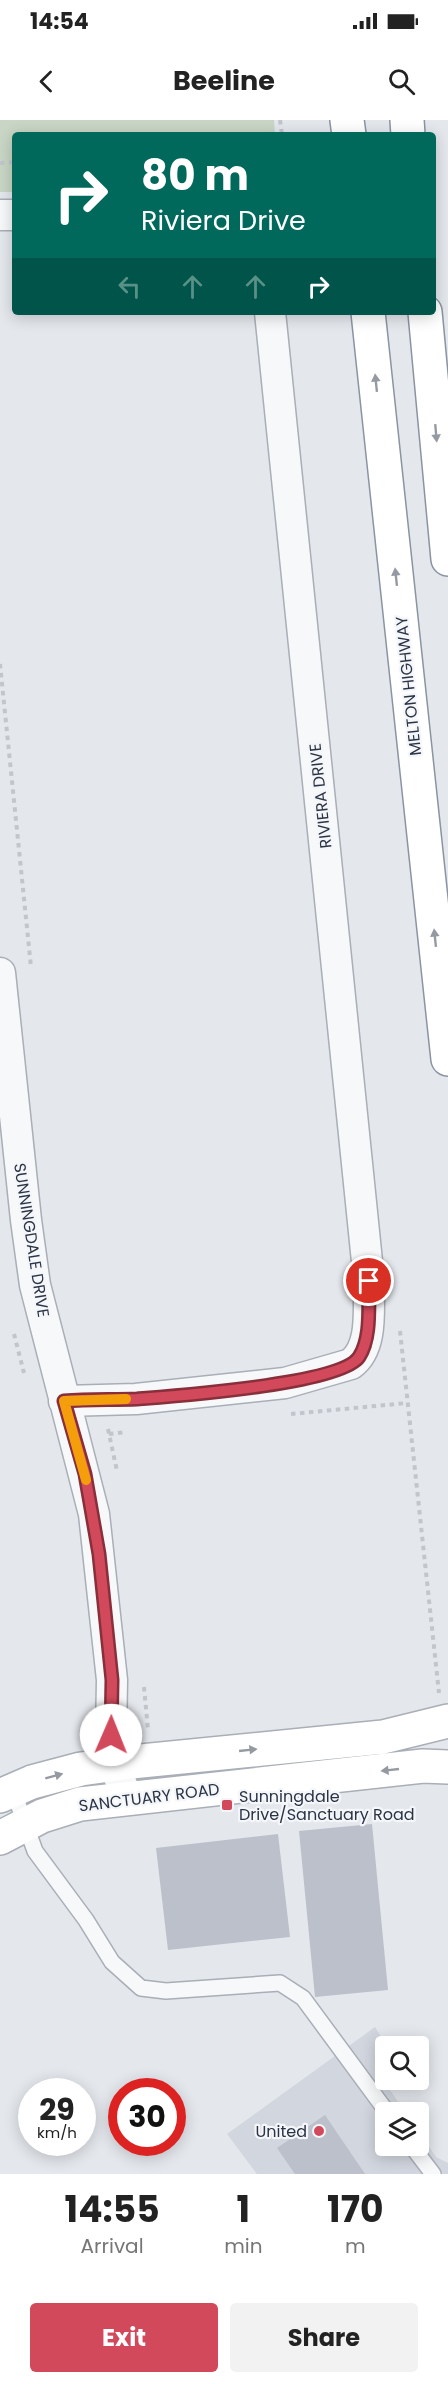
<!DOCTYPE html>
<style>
:root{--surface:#fff;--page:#f2f2f2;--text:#222;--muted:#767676;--accent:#d1495b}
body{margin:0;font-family:Poppins,sans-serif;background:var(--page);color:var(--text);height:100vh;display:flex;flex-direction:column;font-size:22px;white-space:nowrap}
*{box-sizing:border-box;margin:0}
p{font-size:20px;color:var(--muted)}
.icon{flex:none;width:33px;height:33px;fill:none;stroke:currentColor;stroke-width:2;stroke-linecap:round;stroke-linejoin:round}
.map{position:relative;height:2054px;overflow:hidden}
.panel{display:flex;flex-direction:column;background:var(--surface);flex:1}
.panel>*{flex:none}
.banner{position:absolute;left:12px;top:12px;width:424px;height:183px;border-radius:6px;box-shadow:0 3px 15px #0003;background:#00695c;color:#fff;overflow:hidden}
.tools{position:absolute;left:375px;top:1916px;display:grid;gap:12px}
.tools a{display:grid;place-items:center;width:54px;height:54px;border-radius:6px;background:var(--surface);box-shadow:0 3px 15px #0003;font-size:30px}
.speed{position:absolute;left:18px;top:1958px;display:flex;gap:12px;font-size:30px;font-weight:700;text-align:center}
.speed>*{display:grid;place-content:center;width:78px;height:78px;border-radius:50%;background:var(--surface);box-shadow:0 3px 15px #0003;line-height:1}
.speed small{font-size:15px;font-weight:400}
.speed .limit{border:9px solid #d22;background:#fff;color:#111}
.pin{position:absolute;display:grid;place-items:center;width:51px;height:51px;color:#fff;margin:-26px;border:3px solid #fff;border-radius:50%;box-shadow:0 2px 6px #0007}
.me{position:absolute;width:66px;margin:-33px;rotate:1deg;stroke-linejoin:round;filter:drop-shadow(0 0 4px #0008)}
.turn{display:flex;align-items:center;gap:21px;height:126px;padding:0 30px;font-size:27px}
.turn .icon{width:78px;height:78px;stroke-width:2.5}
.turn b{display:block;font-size:42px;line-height:51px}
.lanes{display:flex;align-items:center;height:57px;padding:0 30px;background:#0003;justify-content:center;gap:30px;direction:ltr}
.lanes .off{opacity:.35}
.eta{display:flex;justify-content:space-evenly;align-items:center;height:102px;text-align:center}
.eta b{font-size:36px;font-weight:700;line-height:42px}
.cta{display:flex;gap:12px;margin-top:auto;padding:12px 30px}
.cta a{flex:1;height:69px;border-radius:6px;background:var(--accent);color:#fff;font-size:24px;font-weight:700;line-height:69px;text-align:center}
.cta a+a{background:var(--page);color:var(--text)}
.status{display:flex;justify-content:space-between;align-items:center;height:42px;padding:0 30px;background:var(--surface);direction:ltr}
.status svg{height:16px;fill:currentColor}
header{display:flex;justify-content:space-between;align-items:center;height:78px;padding:0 30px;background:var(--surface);font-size:27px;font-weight:700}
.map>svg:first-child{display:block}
.built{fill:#d2d6de}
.green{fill:#c9d6c5}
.building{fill:#bbc0ca}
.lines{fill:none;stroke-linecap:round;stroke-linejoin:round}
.lane-casing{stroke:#a9aeb7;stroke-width:18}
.street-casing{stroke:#a9aeb7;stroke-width:33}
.secondary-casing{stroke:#a9aeb7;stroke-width:36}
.highway-casing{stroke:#8b94a3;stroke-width:36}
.path{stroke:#c2c5cb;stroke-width:4;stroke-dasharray:4.5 4.5;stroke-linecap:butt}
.lane{stroke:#f7f8fa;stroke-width:15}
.street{stroke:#f7f8fa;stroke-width:30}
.secondary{stroke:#fff;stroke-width:33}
.highway{stroke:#fff;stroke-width:33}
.oneway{fill:#959aa2}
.route-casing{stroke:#882f3b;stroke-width:15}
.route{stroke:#d1495b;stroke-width:10}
.slow{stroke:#f59e0b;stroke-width:10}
.poi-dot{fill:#d1495b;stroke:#f4f6f9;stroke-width:2}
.labels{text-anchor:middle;stroke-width:4.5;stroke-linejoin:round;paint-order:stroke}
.street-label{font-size:16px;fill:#2b3445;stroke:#f4f6f9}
.poi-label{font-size:16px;fill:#2b3445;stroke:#f4f6f9;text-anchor:start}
</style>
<div class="status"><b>14:54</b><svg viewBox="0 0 49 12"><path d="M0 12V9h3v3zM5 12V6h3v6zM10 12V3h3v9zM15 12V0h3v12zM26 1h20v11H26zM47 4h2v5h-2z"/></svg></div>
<header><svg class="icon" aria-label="back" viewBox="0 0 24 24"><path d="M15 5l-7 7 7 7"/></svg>Beeline<svg class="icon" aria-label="search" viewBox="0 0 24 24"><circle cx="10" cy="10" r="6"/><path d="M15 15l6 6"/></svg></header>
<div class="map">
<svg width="448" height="2054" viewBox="0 0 448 2054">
<rect width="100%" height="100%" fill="#e4e7ec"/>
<!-- built -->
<path class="built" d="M375 1907 387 1926H386V1959H404L390 1970 405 1992H386V2025H418L419 2012 436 2037 448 2043V2054H257L227 2014Z"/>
<!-- green -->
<path class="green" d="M0 0H274L275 15H15V72H0Z"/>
<!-- building -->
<path class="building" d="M372 1704 388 1870 315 1877 299 1711Z
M278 1714 290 1817 168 1830 156 1728Z
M325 1995 365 2054H295L277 2028Z"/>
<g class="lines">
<defs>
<path id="lane" d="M13 1670 35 1731 86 1800 112 1842 141 1868 166 1871 280 1863 303 1878 387 1992
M411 2025 433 2054"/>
<path id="street" d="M0 95H15
M0 853 26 1100 35 1165 94 1394 112 1560 111 1615 114 1644 127 1678
M64 1281 136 1279 285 1263 351 1244C374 1227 368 1187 369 1161L270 192"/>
<path id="secondary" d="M0 1676 32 1662 81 1649 131 1642 383 1617 448 1601
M0 1718 42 1696 80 1684 423 1646 448 1647"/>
<path id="highway" d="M347 0 349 15
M407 0 408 15
M368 192 448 939
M425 192 448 439"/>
</defs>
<!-- lane casing -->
<use href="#lane" class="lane-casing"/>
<!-- street casing -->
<use href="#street" class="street-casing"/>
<!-- secondary casing -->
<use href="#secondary" class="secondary-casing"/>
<!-- highway casing -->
<use href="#highway" class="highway-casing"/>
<!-- path -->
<path class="path" d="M280 0 282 15
M0 43 15 42
M0 544 31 847
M400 1211 439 1573
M14 1214 24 1253
M291 1294 407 1283
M108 1309 117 1351
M109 1314 126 1312
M144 1567 148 1610"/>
<!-- lane -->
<use href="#lane" class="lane"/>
<!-- street -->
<use href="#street" class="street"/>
<!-- secondary -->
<use href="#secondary" class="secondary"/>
<!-- highway -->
<use href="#highway" class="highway"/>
</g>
<!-- one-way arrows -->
<defs><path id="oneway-solid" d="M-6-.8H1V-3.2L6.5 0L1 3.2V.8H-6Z" transform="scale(1.5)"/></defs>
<g class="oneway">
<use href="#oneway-solid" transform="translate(376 263) rotate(-96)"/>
<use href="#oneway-solid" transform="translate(436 313) rotate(85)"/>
<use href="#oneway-solid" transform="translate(396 457) rotate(-96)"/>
<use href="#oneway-solid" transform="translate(435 818) rotate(-96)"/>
<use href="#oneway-solid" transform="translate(248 1630) rotate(-6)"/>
<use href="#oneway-solid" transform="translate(390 1650) rotate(174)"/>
<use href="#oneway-solid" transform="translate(54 1656) rotate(-15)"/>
</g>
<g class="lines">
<defs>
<path id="route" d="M111 1615 112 1560 99 1434 85 1354 64 1281C89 1279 113 1280 137 1279 174 1276 341 1264 359 1237 372 1217 368 1184 369 1161"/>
</defs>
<!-- route casing -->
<use href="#route" class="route-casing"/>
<!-- route -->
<use href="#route" class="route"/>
<!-- slow -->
<path class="slow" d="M86 1360 64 1281 126 1279"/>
</g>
<!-- markers -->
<g class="poi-dot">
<rect x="221" y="1679" width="12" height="12" rx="3"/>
<circle cx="319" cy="2011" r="6"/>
</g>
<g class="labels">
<!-- street labels -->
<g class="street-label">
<text transform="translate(408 566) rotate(-96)" y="6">MELTON HIGHWAY</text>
<text transform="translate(320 676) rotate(-96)" y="6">RIVIERA DRIVE</text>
<text transform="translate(32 1120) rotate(81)" y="6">SUNNINGDALE DRIVE</text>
<text transform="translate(149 1677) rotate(-7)" y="6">SANCTUARY ROAD</text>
</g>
<!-- poi labels -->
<g class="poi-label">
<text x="239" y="1682">Sunningdale<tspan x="239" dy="18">Drive/Sanctuary Road</tspan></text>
<text x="307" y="2017" text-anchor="end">United</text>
</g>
</g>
</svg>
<div class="tools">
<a><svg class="icon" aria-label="search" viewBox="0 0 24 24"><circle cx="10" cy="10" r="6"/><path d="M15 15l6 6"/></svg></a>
<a><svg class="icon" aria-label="layers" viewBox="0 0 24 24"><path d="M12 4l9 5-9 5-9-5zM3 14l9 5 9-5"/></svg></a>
</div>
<div class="speed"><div>29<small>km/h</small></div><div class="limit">30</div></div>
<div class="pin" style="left:369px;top:1161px;background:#d93025"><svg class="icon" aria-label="arrive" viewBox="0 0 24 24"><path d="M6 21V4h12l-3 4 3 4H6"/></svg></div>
<svg class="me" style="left:111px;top:1615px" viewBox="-20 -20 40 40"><circle r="19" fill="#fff"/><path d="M0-13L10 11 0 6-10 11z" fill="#d1495b"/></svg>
<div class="banner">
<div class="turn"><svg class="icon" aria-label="right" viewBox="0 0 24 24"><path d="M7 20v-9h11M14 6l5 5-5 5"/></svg><div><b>80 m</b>Riviera Drive</div></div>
<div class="lanes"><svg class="icon off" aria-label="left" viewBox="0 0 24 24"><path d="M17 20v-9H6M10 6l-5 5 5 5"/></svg><svg class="icon off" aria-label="ahead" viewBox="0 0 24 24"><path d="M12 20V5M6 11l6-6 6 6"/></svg><svg class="icon off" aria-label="ahead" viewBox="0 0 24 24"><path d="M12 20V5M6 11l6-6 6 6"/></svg><svg class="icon" aria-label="right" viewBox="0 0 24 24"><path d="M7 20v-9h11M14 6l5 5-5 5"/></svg></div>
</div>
</div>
<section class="panel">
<div class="eta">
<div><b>14:55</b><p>Arrival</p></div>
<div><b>1</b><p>min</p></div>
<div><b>170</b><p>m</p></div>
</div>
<div class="cta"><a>Exit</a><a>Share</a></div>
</section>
